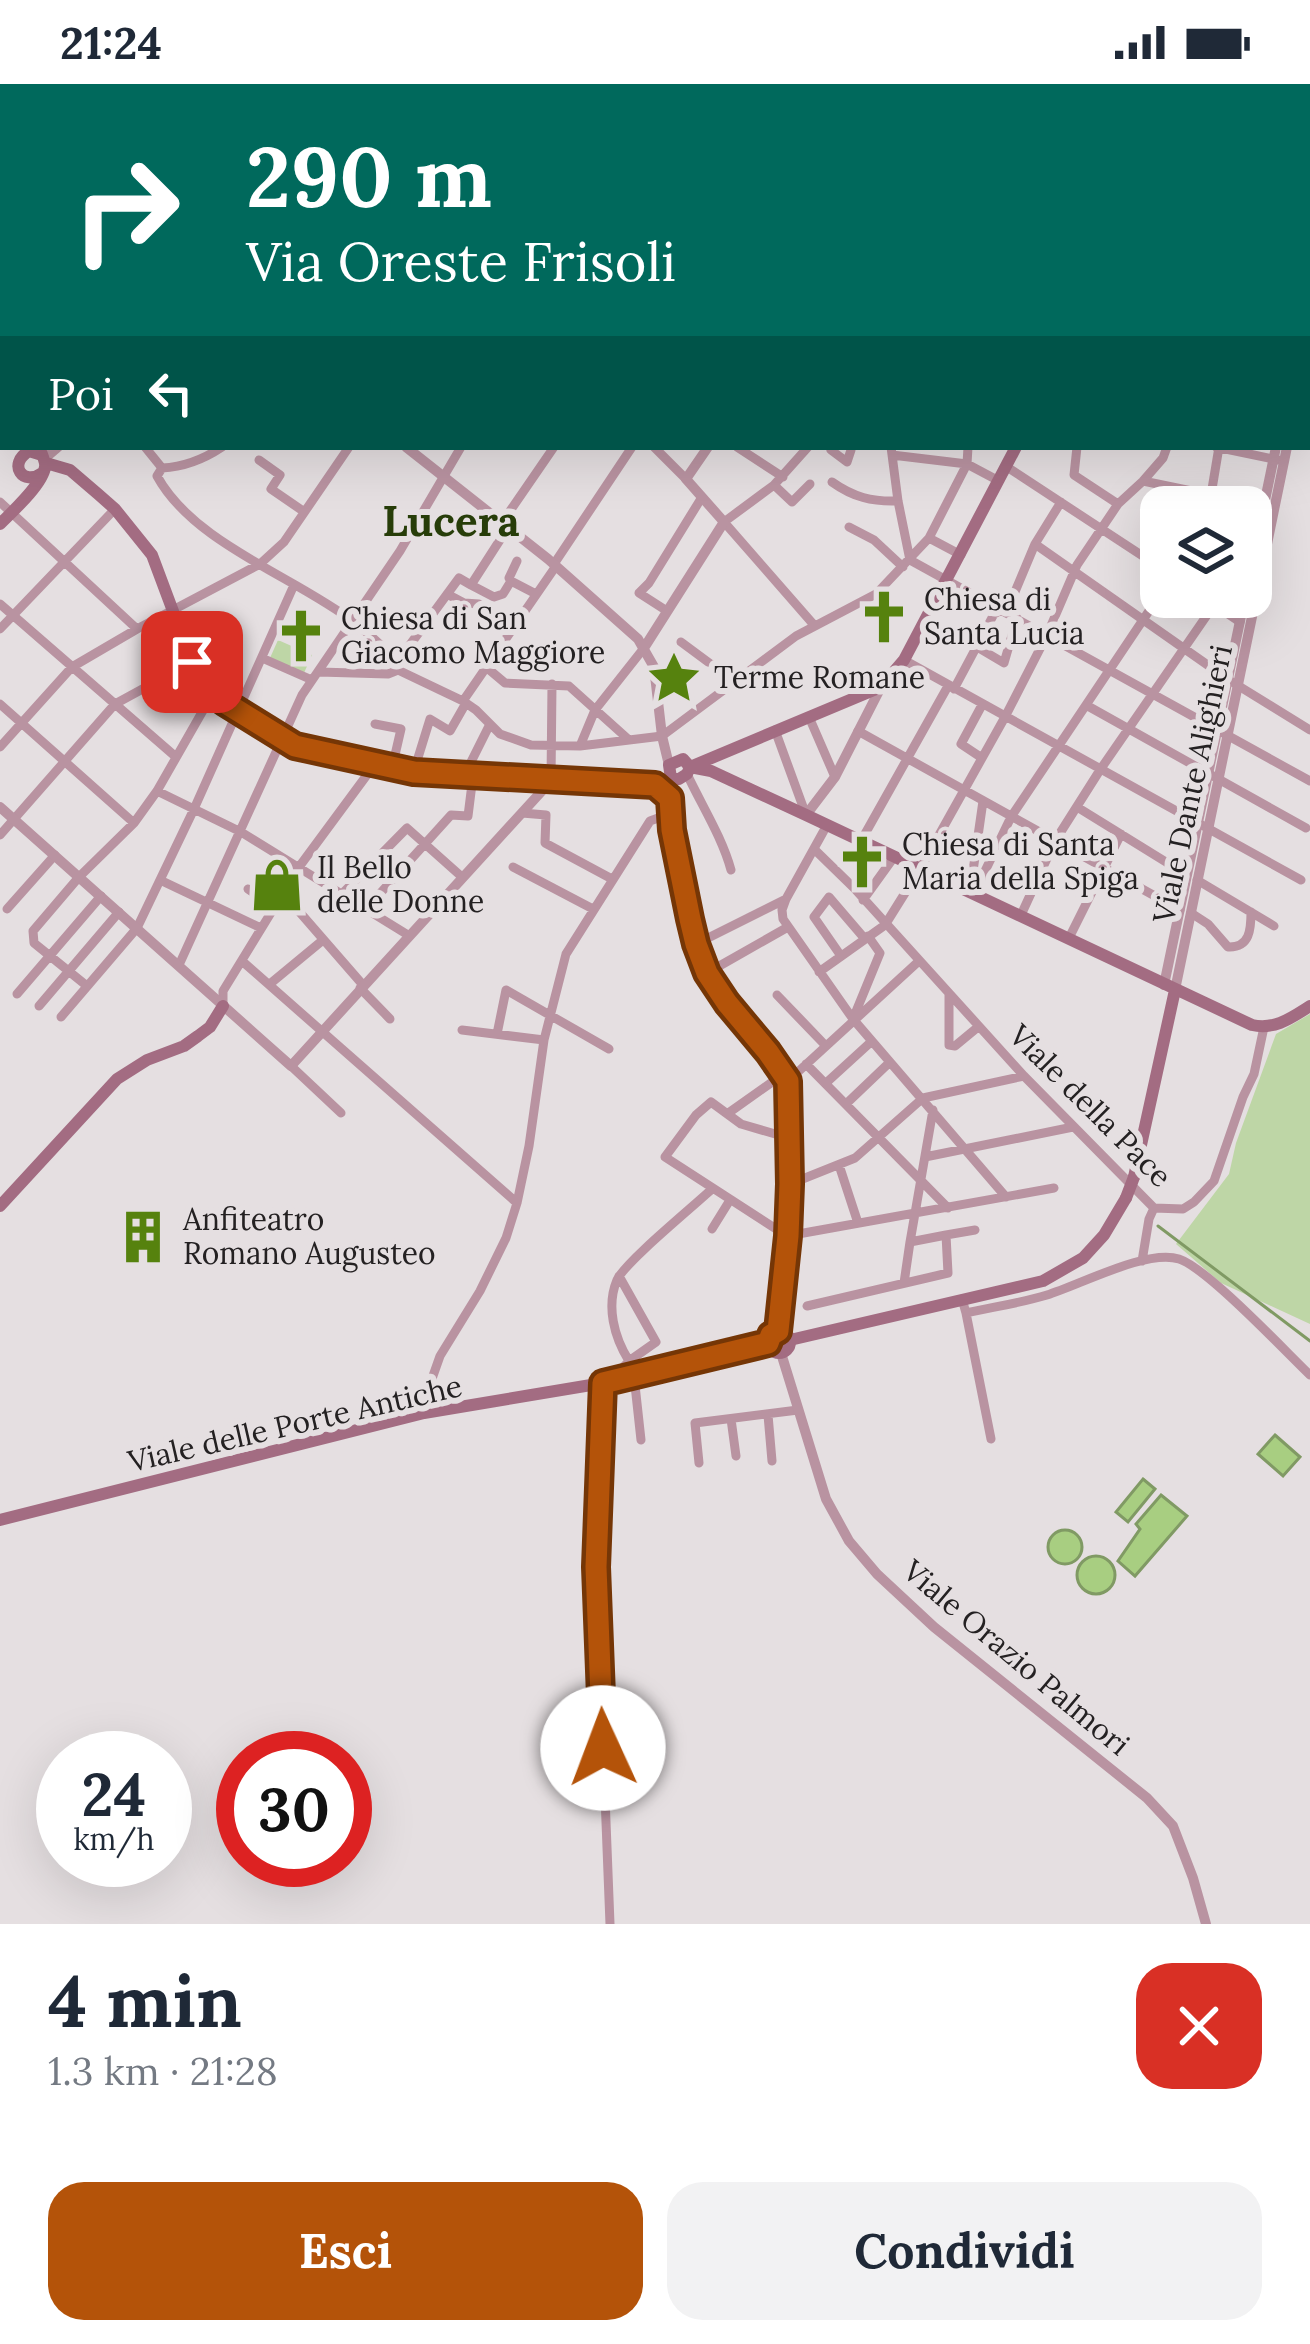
<!DOCTYPE html>
<html lang="it">
<meta charset="utf-8">
<style>
:root{--surface:#fff;--page:#f2f2f3;--text:#1f2937;--muted:#747a83;--accent:#b45309}
body{margin:0;font-family:Lora,serif;background:var(--page);color:var(--text);height:100vh;display:flex;flex-direction:column;font-size:45px;white-space:nowrap}
*{box-sizing:border-box;margin:0}
p{font-size:39px;color:var(--muted)}
.icon{flex:none;width:66px;height:66px;fill:none;stroke:currentColor;stroke-width:2;stroke-linecap:round;stroke-linejoin:round}
.map{position:relative;height:1840px;overflow:hidden}
.panel{display:flex;flex-direction:column;background:var(--surface);flex:1}
.panel>*{flex:none}
.hud{position:absolute;left:0px;top:0px;width:1311px;height:366px;box-shadow:0 12px 48px #0002;background:#00695c;color:#fff;overflow:hidden}
.tools{position:absolute;left:1140px;top:402px;display:grid;gap:24px}
.tools a{display:grid;place-items:center;width:132px;height:132px;border-radius:24px;background:var(--surface);box-shadow:0 12px 48px #0002;font-size:60px}
.speed{position:absolute;left:36px;top:1647px;display:flex;gap:24px;font-size:60px;font-weight:700;text-align:center}
.speed>*{display:grid;place-content:center;width:156px;height:156px;border-radius:50%;background:var(--surface);box-shadow:0 12px 48px #0002;line-height:1}
.speed small{font-size:30px;font-weight:400}
.speed .limit{border:18px solid #d22;background:#fff;color:#111}
.pin{position:absolute;display:grid;place-items:center;width:102px;height:102px;color:#fff;margin:-51px;border-radius:24px;box-shadow:0 6px 18px #0006}
.me{position:absolute;width:132px;margin:-66px;rotate:358deg;stroke-linejoin:round;filter:drop-shadow(0 0 9px #0008)}
.turn{display:flex;align-items:center;gap:42px;height:252px;padding:0 48px;font-size:54px}
.turn .icon{width:156px;height:156px;stroke-width:2.5}
.turn b{display:block;font-size:84px;line-height:102px}
.then{display:flex;align-items:center;height:114px;padding:0 48px;background:#0003;gap:24px;font-size:45px}
.round{display:grid;place-items:center;flex:none;width:126px;height:126px;border-radius:36px;background:var(--page)}
.headline{display:flex;align-items:center;justify-content:space-between;height:204px;padding:0 48px}
h1{font-size:72px;font-weight:700;line-height:90px}
.action{display:flex;gap:24px;margin-top:auto;padding:24px 48px}
.action a{flex:1;height:138px;border-radius:36px;background:var(--accent);color:#fff;font-size:48px;font-weight:700;line-height:138px;text-align:center}
.action a+a{background:var(--page);color:var(--text)}
.status{display:flex;justify-content:space-between;align-items:center;height:84px;padding:0 60px;background:var(--surface);direction:ltr}
.status svg{height:33px;fill:currentColor}
.map>svg:first-child{display:block}
.green{fill:#bed6a6}
.water{fill:#a8ce81;stroke:#809a64;stroke-width:3}
.lines{fill:none;stroke-linecap:round;stroke-linejoin:round}
.stream{stroke:#809a64;stroke-width:3}
.minor{stroke:#b993a1;stroke-width:9}
.tertiary{stroke:#b993a1;stroke-width:10}
.secondary{stroke:#a36c82;stroke-width:12}
.secondary-bridge{stroke:#a36c82;stroke-width:12}
.route-casing{stroke:#753606;stroke-width:30}
.route{stroke:#b45309;stroke-width:21}
.labels{text-anchor:middle;stroke-width:12;stroke-linejoin:round;paint-order:stroke}
.poi-label{font-size:30px;fill:#242122;stroke:#e5dfe1;text-anchor:start}
.street-label{font-size:30px;fill:#242122;stroke:#e5dfe1}
.district-label{font-size:42px;font-weight:bold;fill:#273d09;stroke:#e5dfe1}
</style>
<div class="status"><b>21:24</b><svg viewBox="0 0 49 12"><path d="M0 12V9h3v3zM5 12V6h3v6zM10 12V3h3v9zM15 12V0h3v12zM26 1h20v11H26zM47 4h2v5h-2z"/></svg></div>
<div class="map">
<svg width="1310" height="1840" viewBox="0 0 1310 1840">
<rect width="100%" height="100%" fill="#e5dfe1"/>
<!-- green -->
<path class="green" d="M278 556 312 571 304 589 270 574Z
M1310 930V1240L1221 1199 1176 1160 1229 1090 1236 1059 1276 950Z"/>
<!-- water -->
<path class="water" d="M1275 1351 1300 1373 1283 1392 1258 1370Z
M1143 1395 1155 1405 1128 1438 1116 1428Z
M1161 1411 1187 1432 1135 1492 1118 1477 1140 1445 1136 1440Z
M1048 1463a17 17 0 1 1 34 0a17 17 0 1 1-34 0Z
M1077 1491a19 19 0 1 1 38 0a19 19 0 1 1-38 0Z"/>
<g class="lines">
<!-- stream -->
<path class="stream" d="M1158 1142 1310 1257"/>
<!-- minor -->
<path class="minor" d="M258 0 262 3
M449 0 451 3
M503 0 506 3
M584 0V3
M1018 0V3
M13 3 15 0
M695 3 696 0
M955 3 956 0
M987 3 988 0
M1176 3 1177 0
M0 35 3 28
M1308 94H1310
M0 179 3 177
M0 195 3 196
M145 363 162 384
M654 363 686 395
M737 363 783 393
M808 363 774 401 724 438 814 541
M833 363 831 366 847 378 851 366
M891 363 898 417 910 476 1310 697
M1077 363 1074 391 1118 420
M1216 363 1278 376
M892 371 967 380 999 397
M259 376 280 391 271 405 303 427
M1007 383 1161 484
M162 384 157 392C194 460 296 493 355 539 370 550 383 564 398 577V586
M162 384C184 383 204 375 222 363
M1143 397 1211 411
M832 398C853 413 872 418 898 417
M774 401 792 418 810 400
M0 418 137 545 260 480 284 458 349 363
M1209 423 1219 363
M501 440 554 363
M849 443 874 456 903 483
M929 454 961 471
M1035 460 1229 596 1310 646
M554 480 632 363
M511 497 509 494 517 477
M471 501 494 513 503 510 511 497 536 510
M447 510 464 519 479 520
M1203 513 1240 538
M0 520 176 673
M667 527 639 509 649 499 702 413
M0 545 115 425
M681 558 735 598
M977 563 1004 579 1017 534
M262 574 312 596
M904 576 1301 796
M398 577 459 494 471 501 507 445
M486 583 505 599 569 602 628 655
M398 586 463 617 476 626 500 650 531 661 580 662 662 652 796 552 876 510 929 454 967 380 968 363
M319 588 388 590 398 586
M954 605 994 530 1009 522 1035 460 1061 418
M463 617 556 482
M0 620 134 739
M1086 621 1306 744
M809 633 835 693
M375 640 401 645 392 684
M775 646 806 731
M858 647 1180 826
M580 662 595 626 644 564
M0 663 72 583 137 545
M982 674 961 660 982 621
M417 677 430 635 450 647 466 619
M687 690C702 722 722 753 731 786
M464 692 490 640
M551 697 552 600
M157 707 241 748 408 851
M1077 723 1187 791
M522 729 546 731 545 759 612 795
M827 741 786 815 782 826 783 835 853 935 1006 1113
M0 751 115 620 192 578
M861 757 948 602
M814 765 854 804 1024 992 1154 1124 1183 1125 1194 1118 1214 1097 1243 1013 1254 990 1264 943
M513 783 593 825
M160 796 261 844
M1197 796 1274 842
M248 805 274 823
M970 808 983 717
M283 809 363 901
M342 810 407 744 462 793
M974 810 1011 733 1161 509
M863 816 894 773
M7 825 55 771
M366 825 451 731 468 732 473 692
M1191 829 1208 840 1228 863C1250 864 1251 845 1251 828
M1021 831 1055 757 1100 686 1214 521
M1069 854 1121 750
M696 860 786 815
M841 872 814 833 829 813 865 855
M242 877 517 1119
M179 881 302 611 400 467 461 363
M819 888 885 841 920 785 1005 633 1047 551 1077 481 1118 420 1143 397 1163 374 1167 363
M707 889 788 843
M271 899 323 856
M87 902 34 859 33 847 79 793 134 739 157 707 213 609
M360 904 390 935
M17 910 101 812
M777 911 825 961
M949 911V961L955 962 978 943
M39 922 119 828
M223 922V907L299 783 375 680
M855 930 880 869 868 852
M61 933 137 844 194 725 294 501
M462 946 544 956
M497 950 506 906 609 965
M806 980 948 1124
M291 982 341 1029
M788 997 919 877
M826 999 872 957
M846 1020 890 978
M727 1030 775 996
M789 1054 741 1040 711 1018 696 1031 665 1073 787 1152 1054 1104
M925 1073 1073 1043
M839 1081 858 1139
M790 1100 855 1074 923 1014 1024 992
M712 1145 730 1116
M946 1151 975 1146
M1142 1177 1149 1135 1154 1124
M619 1192 656 1258 629 1277
M904 1199 910 1158
M962 1215 966 1229C993 1223 1021 1219 1047 1211 1080 1201 1146 1165 1179 1175 1207 1184 1284 1266 1310 1291
M807 1222 948 1189 946 1151 910 1158 933 1026
M966 1229 991 1355
M634 1292 641 1356
M610 1297 629 1277C614 1253 606 1222 617 1196 625 1178 694 1122 713 1104
M603 1299 596 1483 610 1840
M424 1329 428 1306 440 1272 480 1207 506 1154 517 1119 529 1062 544 956 566 870 650 737 669 730
M768 1331 772 1377
M731 1335 736 1372
M699 1379 695 1339 798 1326"/>
<!-- tertiary -->
<path class="tertiary" d="M311 0 315 3
M754 0 757 3
M378 3 381 0
M1308 50H1310
M1308 207 1310 197
M1308 244H1310
M1308 270 1310 261
M0 333 3 334
M406 363 548 475 638 555 654 583 662 652 669 681
M44 375 58 363
M1251 484 1276 363
M644 564 724 438 686 395 708 363
M671 694C667 757 690 870 728 920 745 942 782 975 788 1001 791 1018 788 1038 789 1056 790 1120 783 1183 778 1247
M0 723 291 982 551 697
M806 731 835 693 881 603
M1164 901 1245 513
M1175 906 1287 363
M781 1269 826 1415 849 1457 877 1490 934 1543 1147 1714 1173 1742 1193 1794 1206 1840"/>
<!-- secondary -->
<path class="secondary" d="M1064 0 1066 3
M208 3 210 0
M42 371 29 367C7 380 23 403 42 389
M46 379 70 386 98 410 115 425 152 471 192 578 213 609 238 628 295 662 414 688 641 701C654 701 667 693 679 695L687 690 690 683 881 603 904 576 1016 363
M0 440C12 428 43 400 45 383 46 378 41 368 39 363
M671 694 669 681 683 675 690 683 711 687 806 731 1252 941C1275 946 1291 934 1310 922
M1134 1093 1175 906
M0 1122 117 995 147 976 184 962 198 952 210 943 223 922
M768 1258a11 11 0 1 1 22 0a11 11 0 1 1-22 0Z
M790 1256 1043 1197 1083 1174 1104 1151 1126 1114
M0 1436 424 1329 603 1299 768 1259"/>
<!-- secondary-bridge -->
<path class="secondary-bridge" d="M1126 1114 1134 1093"/>
</g>
<g class="lines">
<defs>
<path id="route" d="M192 578 213 609 224 618 295 662 414 688 655 701 670 714 672 746 690 835 696 860 707 889 727 919 768 968 788 997 790 1100 788 1152 778 1247 771 1251 768 1259 603 1299 596 1483 603 1664"/>
</defs>
<!-- route casing -->
<use href="#route" class="route-casing"/>
<!-- route -->
<use href="#route" class="route"/>
</g>
<!-- icons -->
<defs>
<symbol id="church-bare" viewBox="-9 -9 18 18"><path d="M-1.2-6h2.4v3.5h3.3v2.4h-3.3V6h-2.4V-.1h-3.3v-2.4h3.3Z" fill="#56820e" stroke="#e5dfe1" stroke-width="2.5" paint-order="stroke"/></symbol>
<symbol id="sight-bare" viewBox="-9 -9 18 18"><path d="M0-6L1.8-2.2L6-1.7L2.9 1.2L3.7 5.4L0 3.3L-3.7 5.4L-2.9 1.2L-6-1.7L-1.8-2.2Z" fill="#56820e" stroke="#e5dfe1" stroke-width="2.5" paint-order="stroke"/></symbol>
<symbol id="shop-bare" viewBox="-9 -9 18 18"><path d="M-5-2.5h2.3a2.7 3.5 0 0 1 5.4 0H5L5.5 6h-11ZM-1.5-2.5h3a1.5 2.3 0 0 0-3 0Z" fill="#56820e" stroke="#e5dfe1" stroke-width="2.5" paint-order="stroke"/></symbol>
<symbol id="building-bare" viewBox="-9 -9 18 18"><path d="M-4-6H4V6H1V3H-1V6H-4ZM-2.5-4.3h1.7v1.8h-1.7ZM.8-4.3h1.7v1.8H.8ZM-2.5-1h1.7V.8h-1.7ZM.8-1h1.7V.8H.8Z" fill="#56820e" stroke="#e5dfe1" stroke-width="2.5" paint-order="stroke"/></symbol>
</defs>
<g fill-rule="evenodd">
<use href="#church-bare" x="846" y="495" width="76" height="76"/>
<use href="#church-bare" x="263" y="514" width="76" height="76"/>
<use href="#sight-bare" x="636" y="556" width="76" height="76"/>
<use href="#church-bare" x="824" y="740" width="76" height="76"/>
<use href="#shop-bare" x="239" y="763" width="76" height="76"/>
<use href="#building-bare" x="105" y="1115" width="76" height="76"/>
</g>
<g class="labels">
<!-- poi labels -->
<g class="poi-label">
<text x="924" y="526">Chiesa di<tspan x="924" dy="34">Santa Lucia</tspan></text>
<text x="341" y="545">Chiesa di San<tspan x="341" dy="34">Giacomo Maggiore</tspan></text>
<text x="714" y="604">Terme Romane</text>
<text x="902" y="771">Chiesa di Santa<tspan x="902" dy="34">Maria della Spiga</tspan></text>
<text x="317" y="794">Il Bello<tspan x="317" dy="34">delle Donne</tspan></text>
<text x="183" y="1146">Anfiteatro<tspan x="183" dy="34">Romano Augusteo</tspan></text>
</g>
<!-- street labels -->
<g class="street-label">
<text transform="translate(1193 700) rotate(-78)" y="10">Viale Dante Alighieri</text>
<text transform="translate(1090 1022) rotate(45)" y="10">Viale della Pace</text>
<text transform="translate(295 1340) rotate(-13)" y="10">Viale delle Porte Antiche</text>
<text transform="translate(1016 1574) rotate(40)" y="10">Viale Orazio Palmori</text>
</g>
<!-- district labels -->
<g class="district-label">
<text x="451" y="452">Lucera</text>
</g>
</g>
</svg>
<div class="tools">
<a><svg class="icon" aria-label="layers" viewBox="0 0 24 24"><path d="M12 4l9 5-9 5-9-5zM3 14l9 5 9-5"/></svg></a>
</div>
<div class="speed"><div>24<small>km/h</small></div><div class="limit">30</div></div>
<div class="pin" style="left:192px;top:578px;background:#d93025"><svg class="icon" aria-label="arrive" viewBox="0 0 24 24"><path d="M6 21V4h12l-3 4 3 4H6"/></svg></div>
<svg class="me" style="left:603px;top:1664px" viewBox="-20 -20 40 40"><circle r="19" fill="#fff"/><path d="M0-13L10 11 0 6-10 11z" fill="#b45309"/></svg>
<div class="hud">
<div class="turn"><svg class="icon" aria-label="right" viewBox="0 0 24 24"><path d="M7 20v-9h11M14 6l5 5-5 5"/></svg><div><b>290 m</b>Via Oreste Frisoli</div></div>
<div class="then">Poi<svg class="icon" aria-label="left" viewBox="0 0 24 24"><path d="M17 20v-9H6M10 6l-5 5 5 5"/></svg></div>
</div>
</div>
<section class="panel">
<div class="headline"><div><h1>4 min</h1><p>1.3 km · 21:28</p></div><a class="round" style="background:#d93025;color:#fff"><svg class="icon" aria-label="close" viewBox="0 0 24 24"><path d="M6 6l12 12M18 6L6 18"/></svg></a></div>
<div class="action"><a>Esci</a><a>Condividi</a></div>
</section>
